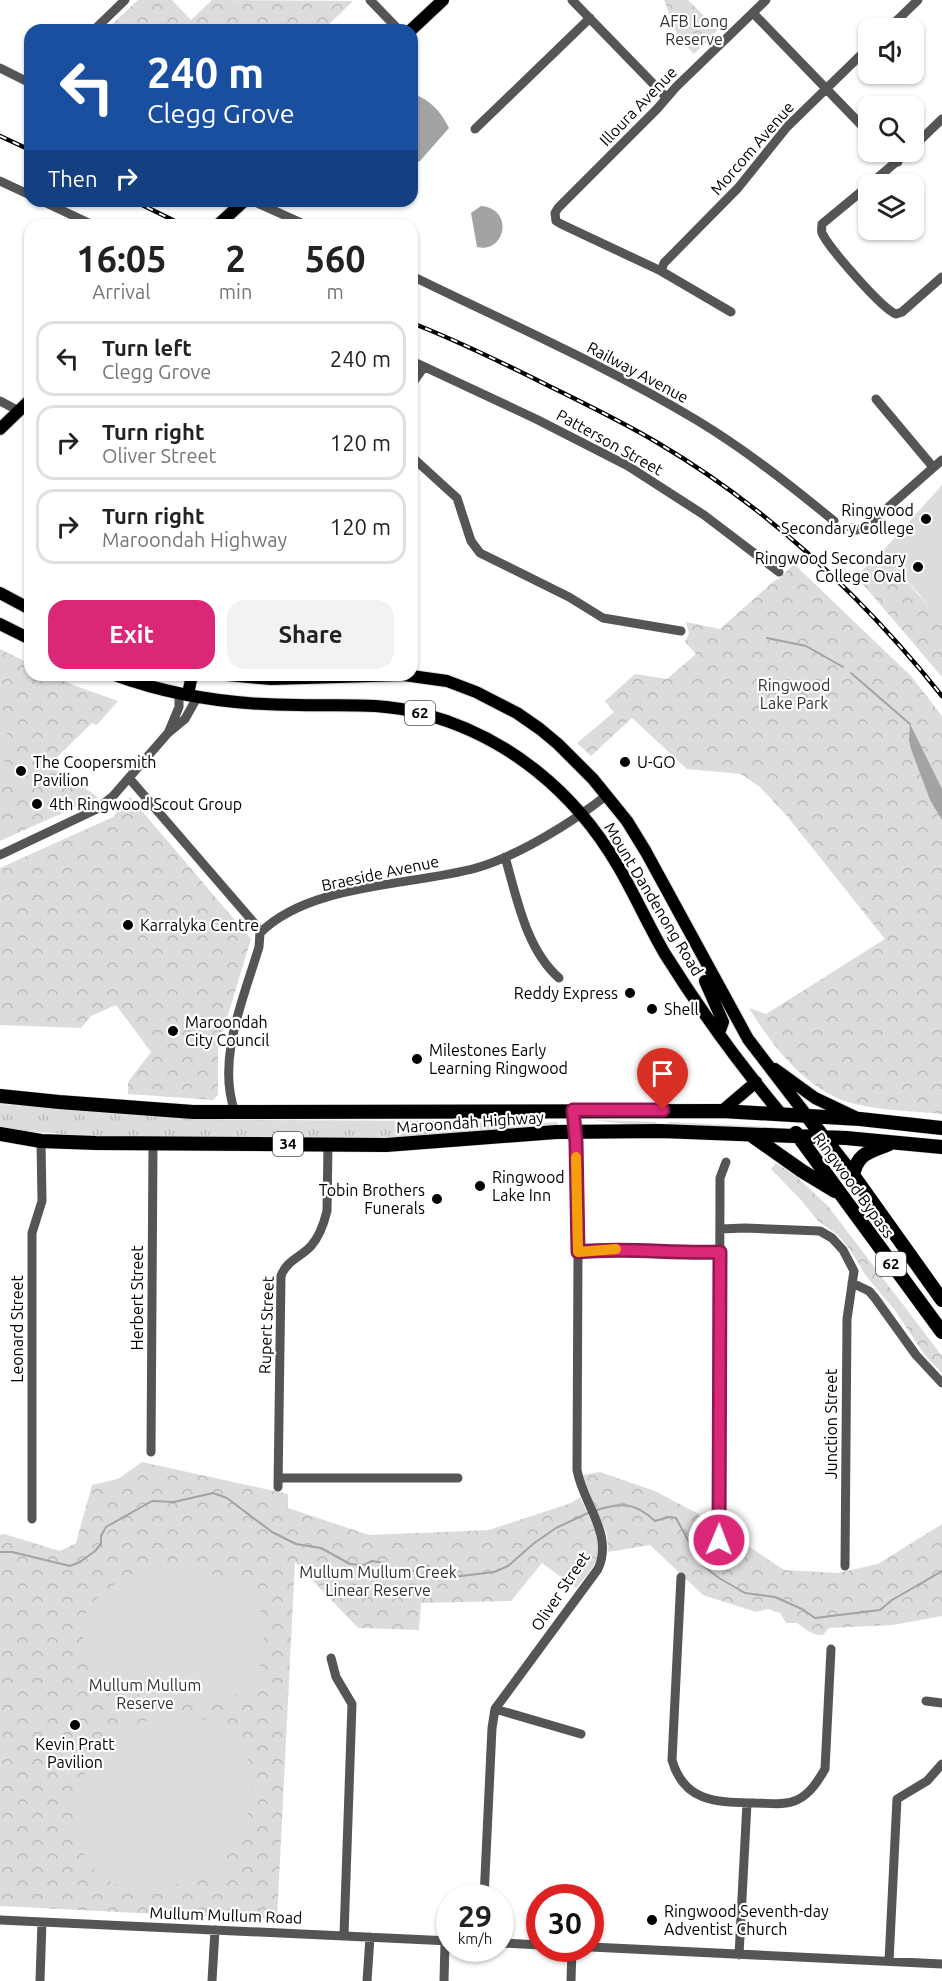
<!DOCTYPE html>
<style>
:root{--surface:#fff;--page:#f2f2f2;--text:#222;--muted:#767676;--line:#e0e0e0;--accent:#db2777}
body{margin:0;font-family:Ubuntu,sans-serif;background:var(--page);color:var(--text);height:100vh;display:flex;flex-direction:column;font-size:22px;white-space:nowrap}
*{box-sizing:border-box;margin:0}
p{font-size:20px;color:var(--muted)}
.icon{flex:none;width:33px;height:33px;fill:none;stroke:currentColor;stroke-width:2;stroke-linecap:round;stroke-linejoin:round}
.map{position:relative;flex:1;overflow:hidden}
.details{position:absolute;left:24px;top:219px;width:394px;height:462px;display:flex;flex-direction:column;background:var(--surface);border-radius:18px;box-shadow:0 2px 4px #0004}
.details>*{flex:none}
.top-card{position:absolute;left:24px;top:24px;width:394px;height:183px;border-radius:18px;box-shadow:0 2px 4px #0004;background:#1a4fa0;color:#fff;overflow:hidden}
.buttons{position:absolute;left:858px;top:18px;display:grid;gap:12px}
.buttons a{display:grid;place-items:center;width:66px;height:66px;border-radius:12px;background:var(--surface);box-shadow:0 2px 4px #0004;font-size:30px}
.speed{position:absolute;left:436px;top:1884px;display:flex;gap:12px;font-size:30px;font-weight:700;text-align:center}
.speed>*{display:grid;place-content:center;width:78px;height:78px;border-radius:50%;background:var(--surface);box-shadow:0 2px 4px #0004;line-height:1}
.speed small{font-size:15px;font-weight:400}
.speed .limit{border:9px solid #d22;background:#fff;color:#111}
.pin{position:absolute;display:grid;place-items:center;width:51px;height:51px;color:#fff;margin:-62px -26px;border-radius:50% 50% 50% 0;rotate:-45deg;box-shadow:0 0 6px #0007}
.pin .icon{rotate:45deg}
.me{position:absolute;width:66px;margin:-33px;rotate:1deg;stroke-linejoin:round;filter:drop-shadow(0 0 4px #0008)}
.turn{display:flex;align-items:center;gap:21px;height:126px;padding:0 24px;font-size:27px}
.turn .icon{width:78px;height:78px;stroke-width:2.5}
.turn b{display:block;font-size:42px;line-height:51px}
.then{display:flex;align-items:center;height:57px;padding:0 24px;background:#0003;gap:12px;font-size:22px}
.eta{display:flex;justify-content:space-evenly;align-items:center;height:102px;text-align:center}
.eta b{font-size:36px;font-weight:700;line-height:42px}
.primary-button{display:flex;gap:12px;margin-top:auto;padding:12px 24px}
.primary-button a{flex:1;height:69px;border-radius:18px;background:var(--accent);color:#fff;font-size:24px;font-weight:700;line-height:69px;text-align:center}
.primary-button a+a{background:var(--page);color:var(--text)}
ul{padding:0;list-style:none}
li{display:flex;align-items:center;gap:18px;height:75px;margin:0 12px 9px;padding:0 12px;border:3px solid var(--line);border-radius:18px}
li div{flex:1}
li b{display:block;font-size:22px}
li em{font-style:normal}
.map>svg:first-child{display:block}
.grass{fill:url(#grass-tufts)}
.forest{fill:url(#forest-crowns)}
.pitch{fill:#dcdcdc}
.water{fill:#a3a3a3}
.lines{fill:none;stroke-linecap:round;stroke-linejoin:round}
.stream{stroke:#a3a3a3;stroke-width:2}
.major-casing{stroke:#dbdbdb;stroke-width:14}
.highway-casing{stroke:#dbdbdb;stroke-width:15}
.minor{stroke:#555;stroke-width:9}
.major{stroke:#000;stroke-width:12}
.highway{stroke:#000;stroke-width:14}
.rail-casing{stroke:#000;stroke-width:4.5}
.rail{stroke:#fff;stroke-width:2;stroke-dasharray:7;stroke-linecap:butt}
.route-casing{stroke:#8e194d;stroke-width:15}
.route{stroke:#db2777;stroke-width:10}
.slow{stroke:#f59e0b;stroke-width:10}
.poi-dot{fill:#000;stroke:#fff;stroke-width:2}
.labels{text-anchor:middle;stroke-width:4.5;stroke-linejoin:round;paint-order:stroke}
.shield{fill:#fff;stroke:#4c4c4c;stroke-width:1.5}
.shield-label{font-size:15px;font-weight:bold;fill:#000}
.park-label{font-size:16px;fill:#333;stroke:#fff}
.street-label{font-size:16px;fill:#000;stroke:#fff}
.poi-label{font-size:16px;fill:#000;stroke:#fff;text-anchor:start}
</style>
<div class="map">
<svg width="942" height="1981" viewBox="0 0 942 1981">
<defs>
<pattern id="grass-tufts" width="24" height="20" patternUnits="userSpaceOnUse" patternTransform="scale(1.5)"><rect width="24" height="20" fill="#dcdcdc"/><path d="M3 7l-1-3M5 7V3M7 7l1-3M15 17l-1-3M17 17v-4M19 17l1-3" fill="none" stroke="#bbb"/></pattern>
<pattern id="forest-crowns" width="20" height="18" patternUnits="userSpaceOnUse" patternTransform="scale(1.5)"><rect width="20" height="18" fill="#dcdcdc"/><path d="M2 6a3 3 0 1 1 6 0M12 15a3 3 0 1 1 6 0" fill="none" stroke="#bbb"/></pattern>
</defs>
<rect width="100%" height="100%" fill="#fff"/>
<!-- grass -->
<path class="grass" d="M0 1104 228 1120 454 1121 521 1124 558 1122V1125L404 1138 349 1139 86 1136 0 1129Z
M594 1120 656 1122 657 1123 656 1124 634 1125Z
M669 1122 774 1127 775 1130 668 1125Z"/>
<!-- forest -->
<path class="forest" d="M138 0H172L191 20 212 0 353 1 323 30H106Z
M664 0H688L718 30 694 54 678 37Z
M881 553 942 621V677L856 576Z
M794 564 911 676 942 716V1114C914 1111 883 1111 855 1104 808 1093 773 1047 749 1008L766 1014 885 939 787 816 760 787 741 774 687 769 632 718 591 756 577 743 614 712 605 701 635 674 667 679 696 654 685 642 689 633 686 622 720 629 774 581 780 578Z
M0 649 30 664V675H52L73 685 118 701 97 725 92 723 49 765 98 797 0 841Z
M130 797 251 939 218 1048V1095L213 1100 128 1094V1082L151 1052 116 1005 91 1016 81 1028 0 1025V868L113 817Z
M776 1163 797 1177 828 1206 942 1356V1373L924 1354 894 1309 866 1276 851 1251 838 1235 818 1221 801 1200 771 1169Z
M142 1462 288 1494V1508L369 1535 489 1530 571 1503 580 1497C589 1517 606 1543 594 1565 589 1573 582 1581 576 1588L542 1563 511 1601 421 1603 419 1630 358 1628 295 1562 277 1920 0 1906V1535L4 1534 60 1551 76 1543 92 1485 118 1479Z
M600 1472 655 1491 710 1520 784 1570 838 1573 878 1564 942 1524V1616L893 1625 829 1628 823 1635C812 1636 806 1629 797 1623H786L780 1613 768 1609 756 1612 703 1595 650 1545 608 1552 607 1535 582 1475Z"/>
<!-- pitch -->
<path class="pitch" d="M942 485V623L919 594 881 553Z
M0 702C11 729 8 754 0 780Z
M156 1566C187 1566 226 1573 250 1595 257 1602 263 1613 264 1623 265 1646 262 1692 233 1696 205 1700 137 1701 112 1687 92 1676 83 1658 83 1635 83 1624 84 1614 91 1605 106 1586 133 1571 156 1566Z
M175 1714C263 1719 273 1804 220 1860L238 1865 233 1878 207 1871C58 1953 19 1738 175 1714Z"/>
<!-- water -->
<path class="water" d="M413 94C431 100 441 112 449 128L420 161 413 164Z
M481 206C515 209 505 254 477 247L471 213Z
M910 724 942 789V820L930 800 911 749 909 740Z"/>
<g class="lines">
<!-- stream -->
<path class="stream" d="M767 638 806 646 843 667
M851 673 910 724
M594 1511C620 1502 635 1502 655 1521L669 1517 676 1518 701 1564 719 1578 745 1593 775 1597 802 1609 815 1618 880 1610 892 1600 942 1571
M0 1552H12L70 1566 80 1562 95 1551 101 1544V1536L106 1527 152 1501 174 1502 213 1493 227 1498 272 1532 296 1544 321 1548 350 1564 364 1565 372 1561 383 1563 394 1571 408 1573 428 1566 445 1578 494 1572 508 1566 533 1544 556 1528 588 1513"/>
<defs>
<path id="major" d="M411 30 443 0
M218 225 244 201
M0 429 30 400
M0 593 30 609
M0 624 30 639
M115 675C172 696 237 705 298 705 341 706 380 702 424 714 507 736 575 792 618 866 635 895 648 925 665 954 700 1010 740 1065 782 1115
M228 675 271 679 404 675 447 681 476 692 517 713 540 729 558 744 593 779 627 821 646 852 748 1039 807 1116
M188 694 192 675
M705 981 723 1022 719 1033
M775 1069 815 1098 855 1117
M722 1111 756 1082"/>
<path id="highway" d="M0 1096 59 1102 193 1112 722 1111 860 1119 942 1128
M807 1116 853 1175 942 1300
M796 1133 942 1332
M0 1134 41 1141 96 1143 386 1145 556 1132 661 1131 846 1138 942 1147
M751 1135 802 1171 835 1191
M853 1175C858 1152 870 1152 889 1144"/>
</defs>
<!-- major casing -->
<use href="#major" class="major-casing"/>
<!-- highway casing -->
<use href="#highway" class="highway-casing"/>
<!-- minor -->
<path class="minor" d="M370 0 399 30
M572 0 666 97
M753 13 868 132
M889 28 918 0
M94 30 125 0
M0 68 30 83
M475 129 590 18
M914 146 942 119
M888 152 898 162
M0 181 30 195
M870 184 908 152
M868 186 822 224C822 228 821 230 822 233 829 248 882 309 896 314L902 312 942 277
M42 201 93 225
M253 201 306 225
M661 271 664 263 738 188 787 127 868 48
M412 276C508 323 607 366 698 421 746 450 790 485 834 521
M731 312 661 271 561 224 556 221 555 213 558 208 657 109 676 87 766 0
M412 361 536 419 628 466 704 515 779 572
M412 384 424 367
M876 399 933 467
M0 401 19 411
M412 457 457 498 471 541 480 553 569 597 603 618 681 631
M851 528 857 530 868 525 942 460
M169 731 179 707V693
M129 778 255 924 260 933
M0 855 97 809 113 796 168 733 185 719 198 696
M505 857C517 898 526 949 559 978
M235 1112C216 1060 244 997 259 947L260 933C310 883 411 886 476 868 518 856 573 822 607 795
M720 1229 745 1228 820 1231 832 1238 843 1250 854 1271 847 1319 845 1566
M578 1252C626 1247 672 1254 720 1252
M852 1283 869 1291 875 1298 916 1355 942 1383
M151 1452 153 1144
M279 1478H458
M278 1487 281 1276C286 1261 301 1257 311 1246 320 1236 324 1223 327 1211L328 1145
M32 1519V1233L42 1201 41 1141
M719 1540 720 1178 726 1162
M681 1577 672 1760C684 1803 718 1802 755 1803 769 1803 784 1806 797 1800 810 1794 818 1781 825 1769L831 1649
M331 1658 336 1677 352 1704 344 1935
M926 1701 942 1703
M495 1709 581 1734
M484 1898 492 1728 495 1709 598 1569C614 1534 583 1504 577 1470L578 1252 576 1142 573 1110
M0 1920 450 1941
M501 1943 540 1945
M591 1947 942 1964
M739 1955 747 1803
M889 1961 897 1799 927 1781 942 1764
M40 1981 42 1922
M212 1981 215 1930
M367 1981 370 1937
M444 1981 445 1941
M571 1981 572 1948"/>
<!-- major -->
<use href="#major" class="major"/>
<!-- highway -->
<use href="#highway" class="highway"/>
<defs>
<path id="rail" d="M0 136 30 150
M134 201 183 225
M412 323C458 341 501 362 545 384 583 403 621 421 658 443 768 508 862 596 942 696"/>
</defs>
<!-- rail casing -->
<use href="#rail" class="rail-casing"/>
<!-- rail -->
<use href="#rail" class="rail"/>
</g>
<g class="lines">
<defs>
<path id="route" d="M663 1110H573L576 1142 578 1252C626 1247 672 1254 720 1252L719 1540"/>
</defs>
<!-- route casing -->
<use href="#route" class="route-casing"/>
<!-- route -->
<use href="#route" class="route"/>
<!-- slow -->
<path class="slow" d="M576 1157 578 1252 616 1249"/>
</g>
<!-- markers -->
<g class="poi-dot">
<circle cx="926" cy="519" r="6"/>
<circle cx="918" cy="567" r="6"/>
<circle cx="625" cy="762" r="6"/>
<circle cx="21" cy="771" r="6"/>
<circle cx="37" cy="804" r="6"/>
<circle cx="128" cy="925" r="6"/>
<circle cx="630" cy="993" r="6"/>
<circle cx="652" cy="1009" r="6"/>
<circle cx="173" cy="1031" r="6"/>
<circle cx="417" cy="1059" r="6"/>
<circle cx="480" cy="1186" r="6"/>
<circle cx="437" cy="1199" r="6"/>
<circle cx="75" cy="1725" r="6"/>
<circle cx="652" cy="1920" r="6"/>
</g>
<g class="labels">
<!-- shield labels -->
<g class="shield">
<rect x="405" y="701" width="30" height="24" rx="4.5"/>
<rect x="273" y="1132" width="30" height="24" rx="4.5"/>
<rect x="876" y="1252" width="30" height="24" rx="4.5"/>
</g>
<g class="shield-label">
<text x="420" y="718">62</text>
<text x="288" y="1149">34</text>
<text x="891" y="1269">62</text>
</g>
<!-- park labels -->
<g class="park-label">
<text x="694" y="27">AFB Long<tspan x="694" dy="18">Reserve</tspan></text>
<text x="794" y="691">Ringwood<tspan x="794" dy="18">Lake Park</tspan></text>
<text x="378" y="1578">Mullum Mullum Creek<tspan x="378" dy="18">Linear Reserve</tspan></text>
<text x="145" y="1691">Mullum Mullum<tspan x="145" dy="18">Reserve</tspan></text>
</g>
<!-- street labels -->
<g class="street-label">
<text transform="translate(638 106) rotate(-46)" y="6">Illoura Avenue</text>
<text transform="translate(752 148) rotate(-49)" y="6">Morcom Avenue</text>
<text transform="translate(638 372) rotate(28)" y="6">Railway Avenue</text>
<text transform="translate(610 442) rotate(29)" y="6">Patterson Street</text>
<text transform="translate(380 873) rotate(-12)" y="6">Braeside Avenue</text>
<text transform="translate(654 899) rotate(59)" y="6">Mount Dandenong Road</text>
<text transform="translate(470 1122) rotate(-4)" y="6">Maroondah Highway</text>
<text transform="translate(854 1185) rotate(54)" y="6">Ringwood Bypass</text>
<text transform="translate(137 1298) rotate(-90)" y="6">Herbert Street</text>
<text transform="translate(266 1325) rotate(-88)" y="6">Rupert Street</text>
<text transform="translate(17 1329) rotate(-90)" y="6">Leonard Street</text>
<text transform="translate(831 1424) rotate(-90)" y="6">Junction Street</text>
<text transform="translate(560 1591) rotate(-56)" y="6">Oliver Street</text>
<text transform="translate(226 1915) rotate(2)" y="6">Mullum Mullum Road</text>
</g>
<!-- poi labels -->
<g class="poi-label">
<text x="914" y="516" text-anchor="end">Ringwood<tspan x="914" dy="18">Secondary College</tspan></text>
<text x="906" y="564" text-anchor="end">Ringwood Secondary<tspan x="906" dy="18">College Oval</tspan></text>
<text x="33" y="768">The Coopersmith<tspan x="33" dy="18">Pavilion</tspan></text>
<text x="637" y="768">U-GO</text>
<text x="49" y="810">4th Ringwood Scout Group</text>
<text x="140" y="931">Karralyka Centre</text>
<text x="618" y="999" text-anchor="end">Reddy Express</text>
<text x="664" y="1015">Shell</text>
<text x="185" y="1028">Maroondah<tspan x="185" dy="18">City Council</tspan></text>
<text x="429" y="1056">Milestones Early<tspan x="429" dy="18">Learning Ringwood</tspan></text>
<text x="492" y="1183">Ringwood<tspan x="492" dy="18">Lake Inn</tspan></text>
<text x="425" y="1196" text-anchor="end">Tobin Brothers<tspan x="425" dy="18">Funerals</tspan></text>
<text x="75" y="1750" text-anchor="middle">Kevin Pratt<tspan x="75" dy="18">Pavilion</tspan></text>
<text x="664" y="1917">Ringwood Seventh-day<tspan x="664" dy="18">Adventist Church</tspan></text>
</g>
</g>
</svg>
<div class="buttons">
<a><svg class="icon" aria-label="sound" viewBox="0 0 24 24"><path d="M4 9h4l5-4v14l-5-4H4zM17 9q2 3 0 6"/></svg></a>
<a><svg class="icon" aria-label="search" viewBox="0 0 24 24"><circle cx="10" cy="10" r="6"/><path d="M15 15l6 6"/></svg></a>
<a><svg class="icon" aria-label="layers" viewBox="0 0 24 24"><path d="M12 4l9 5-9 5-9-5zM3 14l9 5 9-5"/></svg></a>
</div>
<div class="speed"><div>29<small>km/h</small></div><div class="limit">30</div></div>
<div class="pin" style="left:663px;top:1110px;background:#d93025"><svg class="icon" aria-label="arrive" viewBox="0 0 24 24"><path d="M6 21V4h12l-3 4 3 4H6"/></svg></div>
<svg class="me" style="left:719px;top:1540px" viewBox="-20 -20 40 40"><circle r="17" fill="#db2777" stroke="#fff" stroke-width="3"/><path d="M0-11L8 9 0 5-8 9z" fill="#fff"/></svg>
<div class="top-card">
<div class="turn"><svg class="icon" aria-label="left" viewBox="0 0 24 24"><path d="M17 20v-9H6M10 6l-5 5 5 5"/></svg><div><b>240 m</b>Clegg Grove</div></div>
<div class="then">Then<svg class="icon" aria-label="right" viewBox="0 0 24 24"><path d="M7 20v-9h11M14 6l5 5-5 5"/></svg></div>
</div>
<section class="details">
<div class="eta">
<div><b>16:05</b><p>Arrival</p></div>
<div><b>2</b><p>min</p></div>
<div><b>560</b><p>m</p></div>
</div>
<ul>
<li><svg class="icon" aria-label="left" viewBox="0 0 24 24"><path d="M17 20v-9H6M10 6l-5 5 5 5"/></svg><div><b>Turn left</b><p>Clegg Grove</p></div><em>240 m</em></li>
<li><svg class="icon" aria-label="right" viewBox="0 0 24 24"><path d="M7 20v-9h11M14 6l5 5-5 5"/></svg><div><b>Turn right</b><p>Oliver Street</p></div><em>120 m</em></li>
<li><svg class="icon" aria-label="right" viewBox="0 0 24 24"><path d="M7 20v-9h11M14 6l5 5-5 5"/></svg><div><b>Turn right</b><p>Maroondah Highway</p></div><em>120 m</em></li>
</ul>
<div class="primary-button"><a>Exit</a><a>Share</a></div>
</section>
</div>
